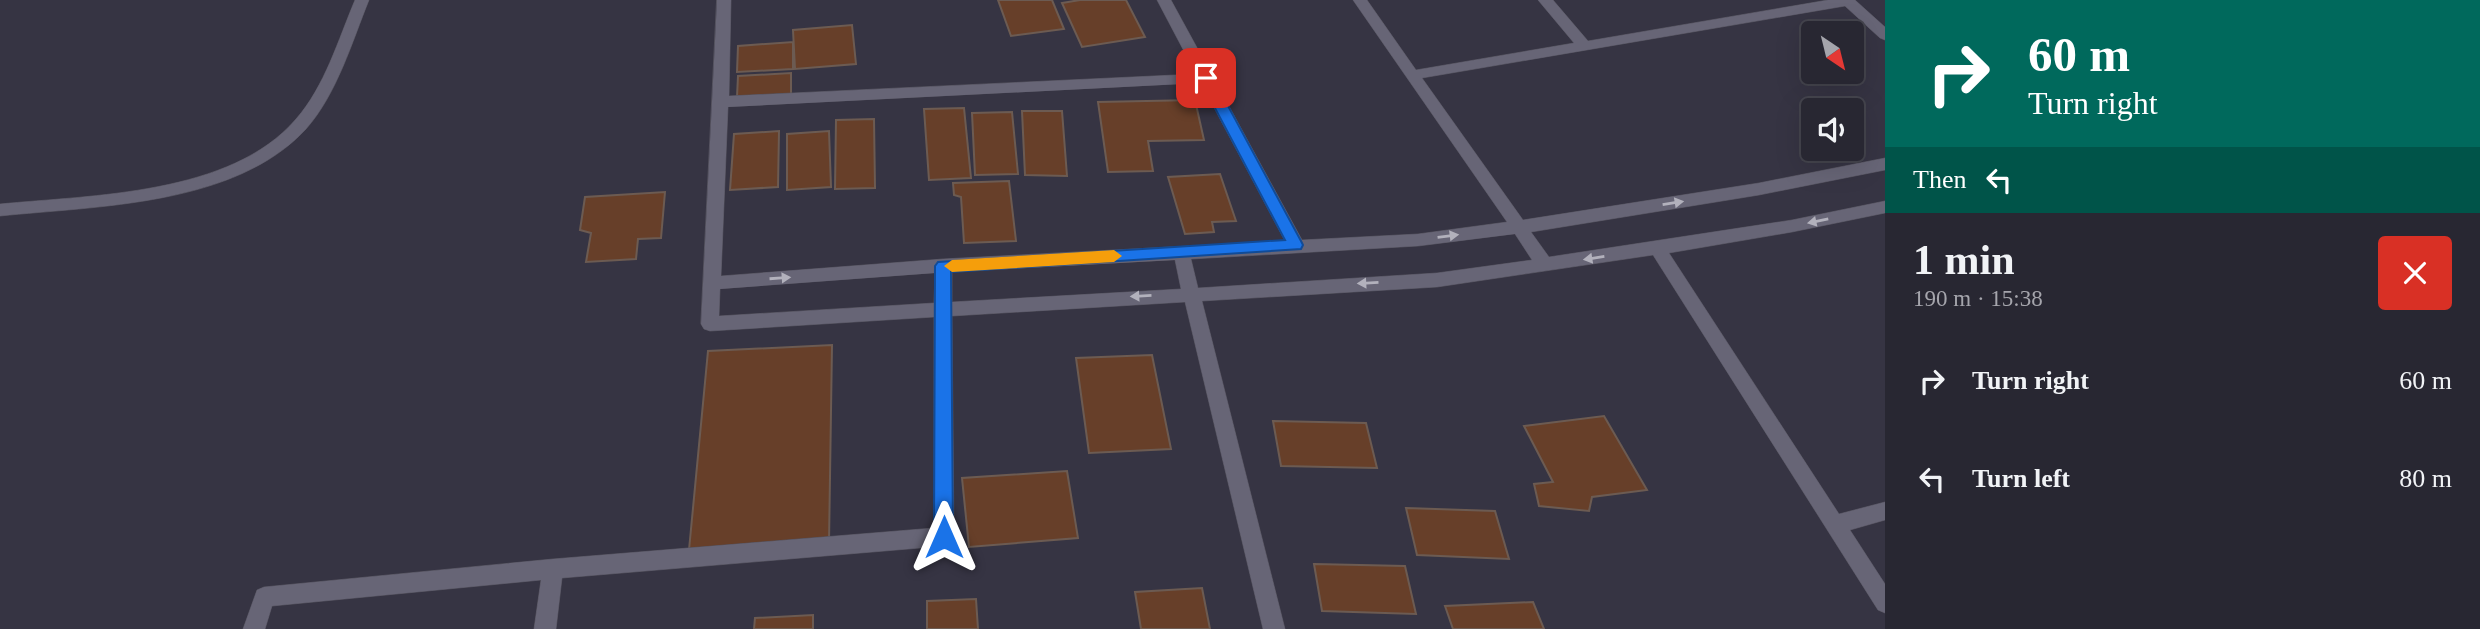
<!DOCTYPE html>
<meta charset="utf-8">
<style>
:root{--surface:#282732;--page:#302f3a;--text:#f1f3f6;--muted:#a5a5ac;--line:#44444d}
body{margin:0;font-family:"Times New Roman",serif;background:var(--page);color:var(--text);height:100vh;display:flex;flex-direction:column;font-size:26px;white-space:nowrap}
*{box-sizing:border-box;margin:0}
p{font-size:23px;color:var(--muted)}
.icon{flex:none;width:38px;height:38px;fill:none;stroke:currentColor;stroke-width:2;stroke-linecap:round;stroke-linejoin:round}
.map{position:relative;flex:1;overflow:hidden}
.drawer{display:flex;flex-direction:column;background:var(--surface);width:595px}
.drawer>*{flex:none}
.hud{background:#00695c;color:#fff;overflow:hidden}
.needle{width:46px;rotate:145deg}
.buttons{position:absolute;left:1801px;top:21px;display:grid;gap:14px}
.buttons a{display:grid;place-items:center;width:63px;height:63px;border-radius:7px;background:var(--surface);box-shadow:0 7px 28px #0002,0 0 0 2px var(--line);font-size:35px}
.pin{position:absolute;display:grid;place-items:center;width:60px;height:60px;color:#fff;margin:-30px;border-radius:14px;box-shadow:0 4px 10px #0006}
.me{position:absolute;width:77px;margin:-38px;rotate:0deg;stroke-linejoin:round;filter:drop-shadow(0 0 5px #0008)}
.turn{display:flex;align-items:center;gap:24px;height:147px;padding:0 28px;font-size:32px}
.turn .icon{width:91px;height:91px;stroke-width:2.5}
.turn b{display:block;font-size:49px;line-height:60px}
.then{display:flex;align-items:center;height:66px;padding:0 28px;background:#0003;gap:14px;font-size:26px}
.round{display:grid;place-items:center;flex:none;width:74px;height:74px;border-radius:7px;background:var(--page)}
.head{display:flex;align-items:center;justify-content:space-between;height:119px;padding:0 28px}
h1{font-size:42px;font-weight:800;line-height:52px}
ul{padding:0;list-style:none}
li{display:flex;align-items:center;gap:21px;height:98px;padding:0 28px}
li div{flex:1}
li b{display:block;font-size:26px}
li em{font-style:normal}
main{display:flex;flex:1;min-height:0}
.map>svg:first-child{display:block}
.building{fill:#673f29;stroke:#6c5b52;stroke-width:2}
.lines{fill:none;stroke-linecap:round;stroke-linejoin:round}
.minor-casing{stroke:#54525e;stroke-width:1}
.minor{fill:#676576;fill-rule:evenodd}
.oneway{fill:#b2b1bc}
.route{fill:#1a73e8;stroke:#114b97;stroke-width:2}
.slow{fill:#f59e0b}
</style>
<main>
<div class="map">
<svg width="1885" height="629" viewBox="0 0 1885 629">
<rect width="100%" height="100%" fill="#363443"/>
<!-- building -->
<path class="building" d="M998 0H1052L1064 29 1011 36Z
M1080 0H1126L1145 37 1082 47 1062 3Z
M852 25 856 64 795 69 793 30Z
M793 42V69L737 72 738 46Z
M791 73V94L737 97 738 76Z
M1195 100 1204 140 1148 141 1153 171 1108 172 1098 102Z
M964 108 971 178 929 180 924 109Z
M1022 111H1062L1067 176 1025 175Z
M1012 112 1018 174 975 175 972 113Z
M874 119 875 188 835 189 836 120Z
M779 131 778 187 730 190 734 134Z
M829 131 831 187 787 190V134Z
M1220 174 1236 221 1212 222 1214 232 1185 234 1168 177Z
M1009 181 1016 241 964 243 961 197 954 195 953 183Z
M665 192 661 238 638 239 636 259 586 262 591 233 580 230 585 197Z
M832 345 829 543 689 550 708 351Z
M1152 355 1171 449 1089 453 1076 358Z
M1604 416 1647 490 1592 497 1589 511 1539 506 1534 484 1553 482 1524 426Z
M1273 421 1366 423 1377 468 1281 466Z
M1067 471 1078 538 969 547 962 478Z
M1406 508 1495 511 1509 559 1417 555Z
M1314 564 1405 566 1416 614 1322 611Z
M1202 588 1210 629H1141L1135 592Z
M976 599 978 629H927V601Z
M1533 602 1544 629H1453L1445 606Z
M813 615V629H754L755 618Z"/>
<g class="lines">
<defs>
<path id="minor" d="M355 0H369C352 42 337 94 306 129 235 206 97 206 0 216V204C92 195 231 195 296 119 325 86 338 40 355 0Z
M717 0H731L729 96 1196 74 1157 0H1171L1302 240 1418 234 1507 222 1353 0H1367L1416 70 1574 43 1538 0H1553L1588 41 1828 0H1855L1885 27V40L1880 38 1845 6 1422 78 1523 220 1759 183 1885 158V170L1759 195 1531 232 1549 257 1792 220 1885 201V213L1792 232 1669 253 1839 514 1885 502V520L1850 530 1885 584V613L1878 610 1653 255 1437 287 1202 301 1285 629H1263L1185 302 952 316 954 537 951 544 944 546 562 578 556 629H534L541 580 272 606 265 629H243L257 590 264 587 553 559 934 528V317L710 331 704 329 701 324ZM1201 83 1285 241 943 259 721 276 728 107ZM1515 234 1532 260 1437 273 1198 288 1191 259 1418 246ZM1175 260 1181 289 952 302V272ZM935 273 934 303 719 316 720 289Z"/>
</defs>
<!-- minor casing -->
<use href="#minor" class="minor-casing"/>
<!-- minor -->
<use href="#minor" class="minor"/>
</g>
<!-- one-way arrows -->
<defs><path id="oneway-solid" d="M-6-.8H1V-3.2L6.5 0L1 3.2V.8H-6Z" transform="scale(1.75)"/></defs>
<g class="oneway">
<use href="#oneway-solid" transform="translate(1673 203) rotate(-9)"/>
<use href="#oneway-solid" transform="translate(1818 221) rotate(168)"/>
<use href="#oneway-solid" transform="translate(1448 236) rotate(-7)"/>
<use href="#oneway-solid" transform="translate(1594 258) rotate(171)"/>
<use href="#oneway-solid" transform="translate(780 278) rotate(-4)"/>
<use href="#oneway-solid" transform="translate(1368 283) rotate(177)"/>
<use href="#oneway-solid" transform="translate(1141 296) rotate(177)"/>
</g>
<!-- route -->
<path class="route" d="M1206 74 1213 78 1301 241 1303 245 1301 249 951 272 953 537 950 543 944 545 937 543 934 537 935 266 938 262 1285 240 1199 78Z"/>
<!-- slow -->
<path class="slow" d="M1114 250 1122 256 1114 262 952 272 944 266 952 260Z"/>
</svg>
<div class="buttons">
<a><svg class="needle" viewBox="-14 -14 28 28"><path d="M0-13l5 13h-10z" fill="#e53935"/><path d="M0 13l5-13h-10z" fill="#a5a5ac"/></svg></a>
<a><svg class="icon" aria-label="sound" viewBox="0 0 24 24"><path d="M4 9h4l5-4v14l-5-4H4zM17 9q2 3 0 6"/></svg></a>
</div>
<div class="pin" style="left:1206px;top:78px;background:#d93025"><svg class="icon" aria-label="arrive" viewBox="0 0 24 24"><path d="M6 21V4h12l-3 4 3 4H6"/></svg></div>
<svg class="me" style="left:944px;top:537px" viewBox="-20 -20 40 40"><path d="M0-17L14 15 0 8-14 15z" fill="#1a73e8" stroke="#fff" stroke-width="4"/></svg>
</div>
<section class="drawer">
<div class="hud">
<div class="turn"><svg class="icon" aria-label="right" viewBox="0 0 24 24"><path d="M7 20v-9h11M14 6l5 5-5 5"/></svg><div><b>60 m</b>Turn right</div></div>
<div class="then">Then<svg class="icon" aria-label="left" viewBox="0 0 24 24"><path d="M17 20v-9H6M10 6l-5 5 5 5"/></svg></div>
</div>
<div class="head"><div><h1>1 min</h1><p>190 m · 15:38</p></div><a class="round" style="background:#d93025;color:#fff"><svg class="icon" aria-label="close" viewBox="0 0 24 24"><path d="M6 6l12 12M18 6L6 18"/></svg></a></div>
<ul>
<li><svg class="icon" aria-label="right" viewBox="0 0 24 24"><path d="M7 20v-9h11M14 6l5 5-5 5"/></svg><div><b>Turn right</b></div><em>60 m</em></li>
<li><svg class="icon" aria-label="left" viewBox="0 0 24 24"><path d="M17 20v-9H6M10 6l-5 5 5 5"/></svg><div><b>Turn left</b></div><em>80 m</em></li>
</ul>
</section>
</main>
